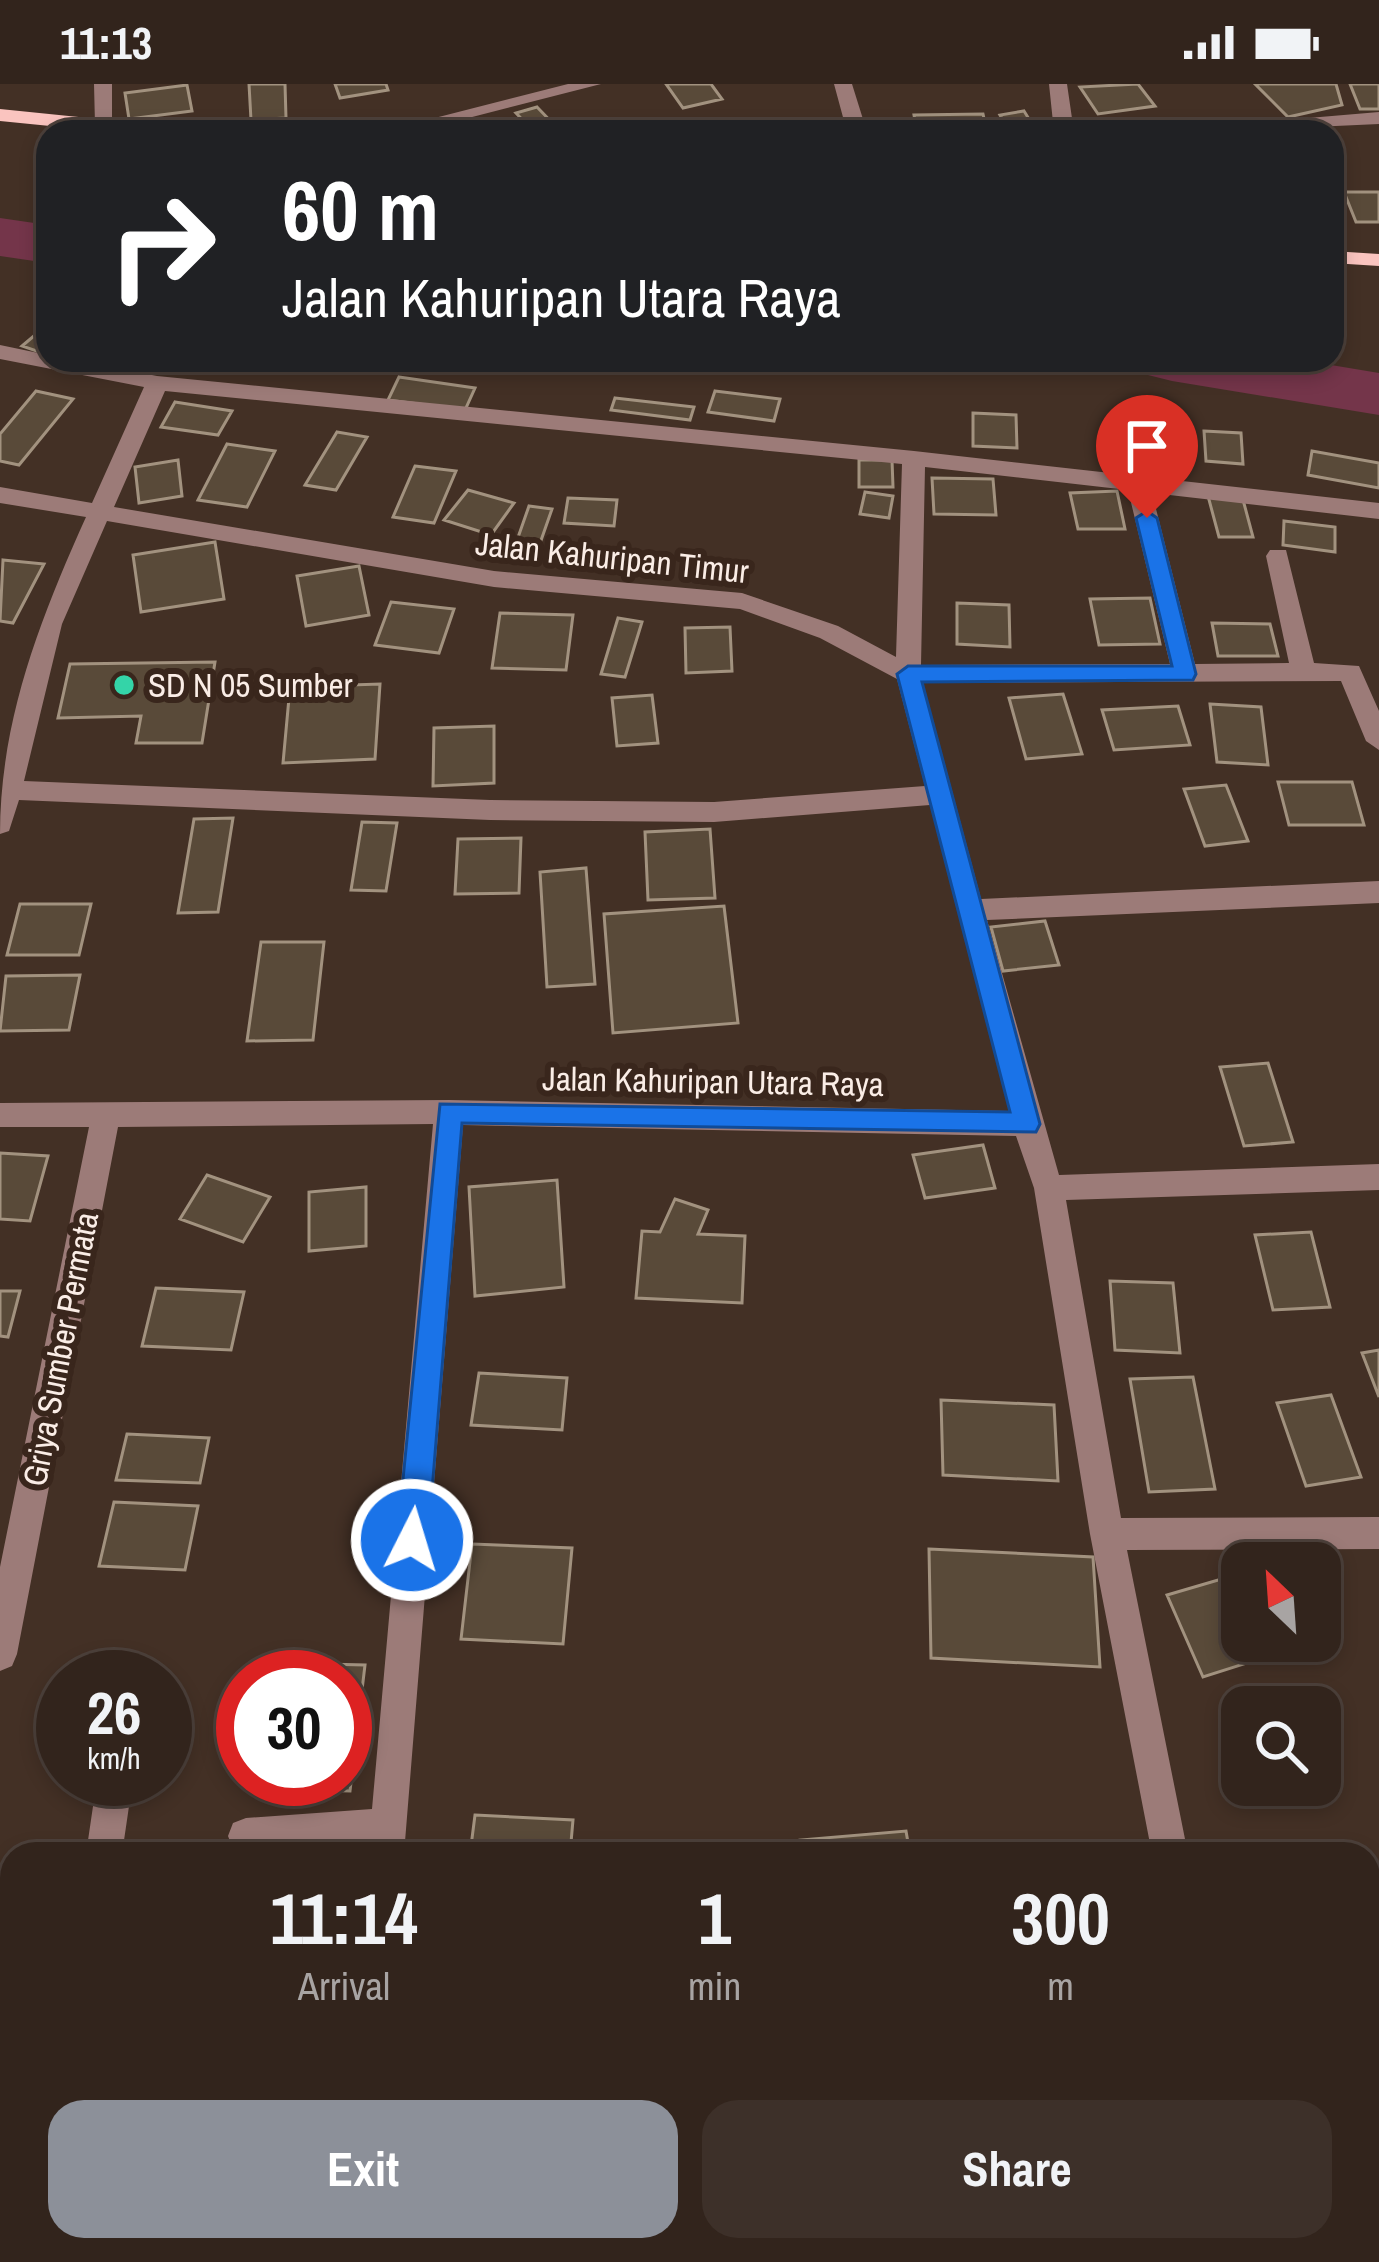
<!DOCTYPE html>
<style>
:root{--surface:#32241c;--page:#3d3029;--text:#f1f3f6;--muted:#a8a4a3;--line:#4d413b;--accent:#8c9099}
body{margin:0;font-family:"Archivo Narrow",sans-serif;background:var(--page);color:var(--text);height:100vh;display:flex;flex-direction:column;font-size:45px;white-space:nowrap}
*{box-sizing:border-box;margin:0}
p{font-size:39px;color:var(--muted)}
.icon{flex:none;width:66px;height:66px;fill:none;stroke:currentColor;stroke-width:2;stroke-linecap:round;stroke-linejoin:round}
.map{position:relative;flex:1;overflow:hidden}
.details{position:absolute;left:0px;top:1758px;width:1380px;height:420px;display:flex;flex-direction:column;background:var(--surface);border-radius:36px 36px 0 0;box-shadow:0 6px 18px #0003,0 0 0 3px var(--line)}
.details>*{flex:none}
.hud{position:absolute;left:36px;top:36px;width:1308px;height:252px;border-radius:36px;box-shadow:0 6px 18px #0003,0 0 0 3px var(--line);background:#202124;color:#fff;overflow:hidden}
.needle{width:78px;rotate:335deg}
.buttons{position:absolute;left:1221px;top:1458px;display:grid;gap:24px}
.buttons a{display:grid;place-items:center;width:120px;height:120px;border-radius:24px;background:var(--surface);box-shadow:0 6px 18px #0003,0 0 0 3px var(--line);font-size:60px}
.speed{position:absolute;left:36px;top:1566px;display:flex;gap:24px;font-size:60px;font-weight:700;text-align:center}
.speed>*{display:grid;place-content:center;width:156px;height:156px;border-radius:50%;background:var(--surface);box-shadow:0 6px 18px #0003,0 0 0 3px var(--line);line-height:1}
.speed small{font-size:30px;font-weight:400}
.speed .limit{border:18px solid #d22;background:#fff;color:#111}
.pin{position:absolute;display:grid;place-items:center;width:102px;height:102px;color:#fff;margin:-123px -51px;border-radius:50% 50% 50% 0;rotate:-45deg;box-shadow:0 0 12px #0007}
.pin .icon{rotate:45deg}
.me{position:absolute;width:132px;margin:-66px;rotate:5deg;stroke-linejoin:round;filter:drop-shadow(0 0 9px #0008)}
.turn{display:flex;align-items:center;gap:42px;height:252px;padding:0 48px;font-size:54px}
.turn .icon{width:156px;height:156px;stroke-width:2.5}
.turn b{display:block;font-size:84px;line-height:102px}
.eta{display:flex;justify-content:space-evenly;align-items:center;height:204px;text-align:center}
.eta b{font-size:72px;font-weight:800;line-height:84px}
.cta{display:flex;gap:24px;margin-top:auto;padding:24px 48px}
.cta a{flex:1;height:138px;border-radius:36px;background:var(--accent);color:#fff;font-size:48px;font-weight:800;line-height:138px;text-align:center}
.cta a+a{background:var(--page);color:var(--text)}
.status{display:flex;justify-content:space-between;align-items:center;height:84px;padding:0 60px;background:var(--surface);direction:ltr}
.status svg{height:33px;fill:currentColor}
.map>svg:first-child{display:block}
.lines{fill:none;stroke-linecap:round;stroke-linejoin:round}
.river{fill:#74354a;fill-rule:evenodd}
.building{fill:#594a39;stroke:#a2927f;stroke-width:3}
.minor{fill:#9c7b78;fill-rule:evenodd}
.major{fill:#fac4bf;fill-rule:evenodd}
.route{fill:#1a73e8;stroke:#114b97;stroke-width:3}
.poi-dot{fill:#34d4a8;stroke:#39261c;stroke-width:4.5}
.labels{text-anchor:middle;stroke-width:12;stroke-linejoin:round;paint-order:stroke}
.street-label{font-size:33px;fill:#faede6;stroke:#39261c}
.poi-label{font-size:33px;fill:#faede6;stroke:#39261c;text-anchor:start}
</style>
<div class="status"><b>11:13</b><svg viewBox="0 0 49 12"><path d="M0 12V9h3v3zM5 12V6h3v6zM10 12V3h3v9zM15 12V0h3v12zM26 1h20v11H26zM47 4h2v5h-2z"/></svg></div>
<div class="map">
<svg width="1379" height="2178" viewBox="0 0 1379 2178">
<rect width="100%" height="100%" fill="#433025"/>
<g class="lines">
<!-- river -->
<path class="river" d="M0 134 48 141V179L0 172Z
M1138 276H1301L1379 289V331L1172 297 1148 291Z"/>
</g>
<!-- building -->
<path class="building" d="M249 0H285L286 34 251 36Z
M335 0H386L388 6 340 14Z
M666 0H711L722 15 683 24Z
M1138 0 1155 22 1098 30 1080 3Z
M1255 0H1336L1342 21 1288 33Z
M1350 0H1379V25H1360Z
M187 1 192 27 129 35 125 9Z
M537 23 561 48H534L516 29Z
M1024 27 1037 48H1010L1000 31Z
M983 30 987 48H917L914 31Z
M1344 108H1379V138H1356Z
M48 240V271L22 262Z
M107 276H167L159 287Z
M399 293 475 304 465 326 388 316Z
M36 307 73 315 19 381 0 377V350Z
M715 307 780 315 774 337 708 328Z
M615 314 694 323 690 336 611 326Z
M175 318 232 327 218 351 161 343Z
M973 329 1016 331 1017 364 973 362Z
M1204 347 1241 349 1243 380 1206 377Z
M337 348 367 353 336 406 305 401Z
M227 360 275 367 247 423 198 416Z
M1312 367 1379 379V404L1308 391Z
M178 376 182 412 139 419 135 383Z
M859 376H892L893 403H859Z
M415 382 456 387 434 439 393 433Z
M932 394 993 395 996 431 934 430Z
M468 406 514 419 491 451 444 436Z
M1117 407 1125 445H1078L1070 409Z
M865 408 893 412 889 434 860 430Z
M1208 412H1242L1253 453H1219Z
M568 414 617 416 614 442 564 439Z
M529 422 552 425 538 465 515 462Z
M1284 437 1335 443V468L1283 461Z
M215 458 224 515 141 528 133 471Z
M3 476 44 480 13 539 0 537Z
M359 482 369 531 306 542 297 492Z
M1150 514 1160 560 1099 561 1090 515Z
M391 518 454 525 439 569 375 561Z
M957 519 1009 521 1010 563 957 560Z
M500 529 573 531 566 586 492 584Z
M618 534 642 538 625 593 601 590Z
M1212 539 1270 540 1278 572H1218Z
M730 543 732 587 686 589 685 544Z
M215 578 202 659H136L141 632 58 634 70 580Z
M380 600 375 675 283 679 290 603Z
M1063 610 1082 670 1026 675 1009 614Z
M652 611 658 659 617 662 612 614Z
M1210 620 1261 623 1268 681 1217 678Z
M1178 622 1190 661 1114 666 1102 626Z
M494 642V699L433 702 434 644Z
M1278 698H1352L1364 741H1289Z
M1226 701 1248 757 1205 762 1184 705Z
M233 734 218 828 178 829 194 735Z
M362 738 397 739 386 807 351 806Z
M710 745 715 814 648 816 645 748Z
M521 754 519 809 455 810 458 755Z
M586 784 595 900 547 903 540 788Z
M20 820H91L79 871H7Z
M724 822 738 939 613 949 604 830Z
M1045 837 1059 881 1003 887 991 843Z
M261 858H324L313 956 247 957Z
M80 891 69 946 0 947 6 892Z
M1268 979 1293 1058 1244 1062 1220 983Z
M983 1061 995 1104 925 1114 913 1071Z
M0 1069 48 1072 30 1137 0 1135Z
M207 1091 270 1113 243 1158 180 1135Z
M557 1096 564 1203 475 1212 469 1103Z
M366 1103V1162L309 1167V1108Z
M675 1115 708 1126 698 1150 745 1152 742 1219 636 1214 642 1147 660 1148Z
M1311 1148 1330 1223 1273 1226 1255 1151Z
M1110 1197 1173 1199 1180 1269 1115 1266Z
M156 1204 244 1208 231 1266 142 1262Z
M0 1207H20L8 1253 0 1252Z
M1379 1266V1313L1362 1269Z
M479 1289 567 1294 562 1346 471 1341Z
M1193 1293 1215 1405 1149 1408 1130 1295Z
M1331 1311 1361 1393 1306 1402 1277 1319Z
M941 1316 1054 1321 1058 1397 943 1391Z
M127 1350 209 1354 200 1399 116 1396Z
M114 1418 198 1422 185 1486 99 1482Z
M472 1460 572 1464 563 1560 461 1555Z
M929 1465 1093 1473 1100 1583 931 1574Z
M1242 1489V1557H1287L1291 1565 1203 1593 1167 1511Z
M281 1579 365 1581 350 1707 262 1705 264 1695H345V1593H279Z
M475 1731 573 1736 570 1770H470Z
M906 1747 910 1770H801L800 1756Z
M1379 2023V2170L1337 2177 1334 2166H1368V2025Z
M83 2166H151L149 2178H82Z
M845 2166H965L966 2178H846Z"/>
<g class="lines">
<!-- minor -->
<path class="minor" d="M94 0H112V45L95 41Z
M568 0H601L414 48H380Z
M834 0H852L867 48H847Z
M1049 0H1067L1074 48H1054Z
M1379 28V40L1204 48 1214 42Z
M0 261 48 271V276H75L157 292 914 367 1379 419V435L1152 409 1195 580 1289 579 1266 472 1270 466H1286L1314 579 1359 582 1379 627V666L1366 657 1341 597 923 599 981 815 1379 797V819L987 836 1059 1091 1379 1080V1106L1066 1116 1121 1434 1379 1433V1465L1127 1466 1188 1770H1152L1090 1450 1034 1104 1016 1052 463 1041 404 1770H368V1762L245 1770 233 1765 228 1752 233 1739 246 1734 372 1725 433 1040 118 1043 17 1570 12 1582 0 1587V1483L89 1043H0V1019L449 1016 1009 1027 930 721 714 738 490 736 19 716 9 747 0 750C0 637 40 535 86 433L0 419V403L92 419 144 303 0 275ZM165 307 902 380 896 573 838 542 742 509 494 487 114 423ZM925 383 1128 406 1170 580 921 581ZM107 437 494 503 740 525 820 554 897 595 925 702 714 718 490 716 24 697 62 540Z
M97 1695H133L122 1770H86Z
M1379 1798V1836L1368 1837V1799Z
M23 2166H65L63 2178H21Z
M353 2166H395V2178H353Z
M677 2166H719V2178H677Z
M1240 2166H1282L1285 2178H1243Z"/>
<!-- major -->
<path class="major" d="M0 25 167 42 177 48H110L0 37Z
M1332 167 1379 170V182L1332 179Z"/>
</g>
<!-- route -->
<path class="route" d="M1147 427 1157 434 1196 590 1193 596 922 598 1040 1040 1036 1048 462 1039 428 1456 423 1467 412 1471 401 1467 397 1456 440 1020 1010 1028 897 590 908 582H1172L1136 434Z"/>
<!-- markers -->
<circle class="poi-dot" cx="124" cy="601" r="12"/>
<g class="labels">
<!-- street labels -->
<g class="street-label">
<text transform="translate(612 473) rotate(6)" y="12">Jalan Kahuripan Timur</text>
<text transform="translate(713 997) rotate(1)" y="12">Jalan Kahuripan Utara Raya</text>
<text transform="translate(60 1265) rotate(-79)" y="12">Griya Sumber Permata</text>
</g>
<!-- poi labels -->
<g class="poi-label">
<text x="148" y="613">SD N 05 Sumber</text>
</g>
</g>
</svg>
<div class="buttons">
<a><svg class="needle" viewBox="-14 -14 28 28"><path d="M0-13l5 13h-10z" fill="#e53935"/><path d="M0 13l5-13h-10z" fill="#a8a4a3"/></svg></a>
<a><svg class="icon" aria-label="search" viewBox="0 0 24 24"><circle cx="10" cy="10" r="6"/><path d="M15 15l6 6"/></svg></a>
</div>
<div class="speed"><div>26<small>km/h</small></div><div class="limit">30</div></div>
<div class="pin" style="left:1147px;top:434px;background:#d93025"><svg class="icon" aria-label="arrive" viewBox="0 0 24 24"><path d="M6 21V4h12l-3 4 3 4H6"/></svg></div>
<svg class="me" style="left:412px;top:1456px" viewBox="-20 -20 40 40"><circle r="17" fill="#1a73e8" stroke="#fff" stroke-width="3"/><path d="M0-11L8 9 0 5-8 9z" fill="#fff"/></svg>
<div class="hud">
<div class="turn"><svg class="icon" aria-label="right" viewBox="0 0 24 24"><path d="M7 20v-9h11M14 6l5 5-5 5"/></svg><div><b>60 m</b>Jalan Kahuripan Utara Raya</div></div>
</div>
<section class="details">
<div class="eta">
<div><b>11:14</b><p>Arrival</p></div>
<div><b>1</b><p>min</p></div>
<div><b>300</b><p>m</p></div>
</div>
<div class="cta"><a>Exit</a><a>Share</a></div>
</section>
</div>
